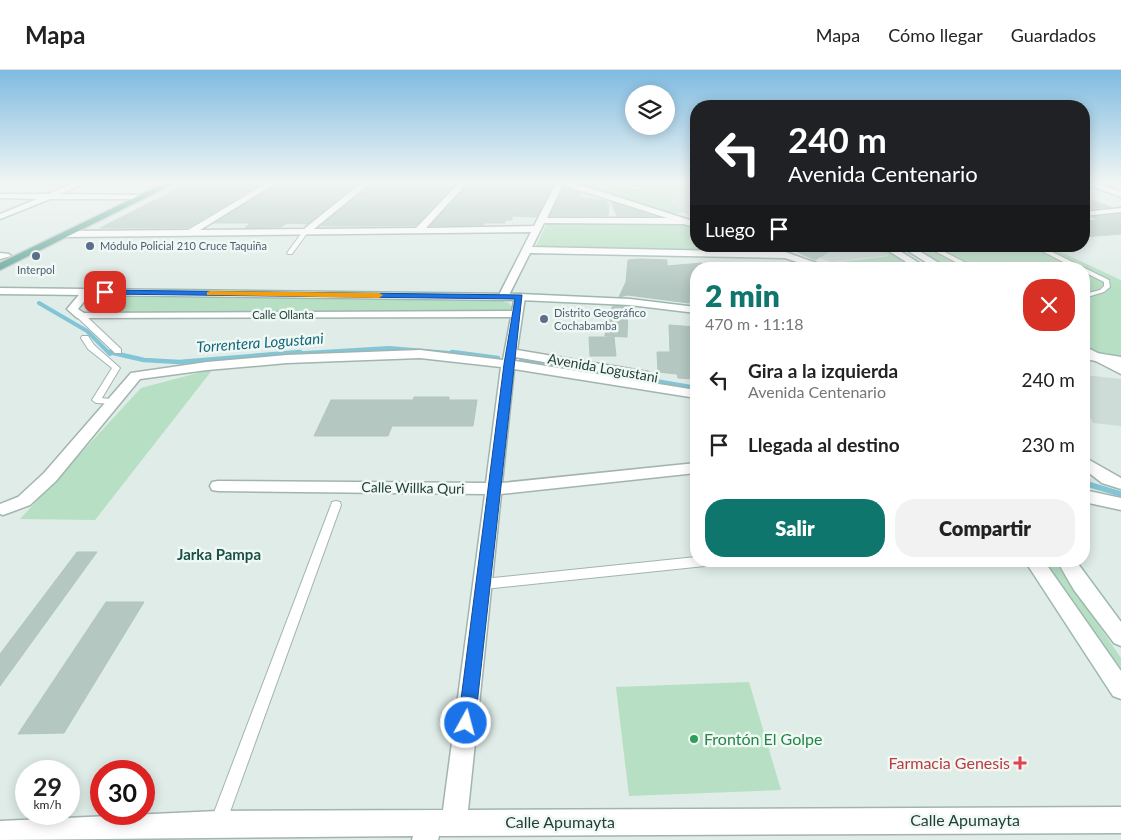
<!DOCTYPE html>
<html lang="es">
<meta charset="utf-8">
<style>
:root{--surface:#fff;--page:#f2f2f2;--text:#222;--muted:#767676;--line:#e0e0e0;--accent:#0f766e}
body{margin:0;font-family:Lato,sans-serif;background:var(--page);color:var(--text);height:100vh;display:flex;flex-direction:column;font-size:19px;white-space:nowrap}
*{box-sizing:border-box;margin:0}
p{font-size:16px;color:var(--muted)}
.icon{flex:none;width:28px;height:28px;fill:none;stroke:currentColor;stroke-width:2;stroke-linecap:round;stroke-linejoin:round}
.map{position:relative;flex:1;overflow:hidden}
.side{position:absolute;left:690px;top:192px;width:400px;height:305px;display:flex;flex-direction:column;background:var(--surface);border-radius:20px;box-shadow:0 2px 12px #0003}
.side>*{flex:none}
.guide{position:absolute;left:690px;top:30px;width:400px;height:152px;border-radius:20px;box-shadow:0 2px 12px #0003;background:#202124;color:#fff;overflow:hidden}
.buttons{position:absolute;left:625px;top:15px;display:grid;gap:10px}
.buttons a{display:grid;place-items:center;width:50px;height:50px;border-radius:50%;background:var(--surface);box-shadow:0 2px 12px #0003;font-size:25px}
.speed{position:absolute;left:15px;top:690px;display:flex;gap:10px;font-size:25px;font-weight:700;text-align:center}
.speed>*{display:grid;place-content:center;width:65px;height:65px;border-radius:50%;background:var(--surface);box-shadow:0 2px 12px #0003;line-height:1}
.speed small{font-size:12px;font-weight:400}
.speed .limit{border:8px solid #d22;background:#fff;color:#111}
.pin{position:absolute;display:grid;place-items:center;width:42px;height:42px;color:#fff;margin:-21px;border-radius:10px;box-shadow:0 2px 8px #0006}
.me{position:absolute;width:55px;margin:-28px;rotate:7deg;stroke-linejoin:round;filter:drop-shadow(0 0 4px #0008)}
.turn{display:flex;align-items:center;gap:18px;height:105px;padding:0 15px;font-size:22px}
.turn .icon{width:65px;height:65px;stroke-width:2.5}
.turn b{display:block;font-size:35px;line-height:42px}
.then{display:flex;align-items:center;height:48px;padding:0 15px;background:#0003;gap:10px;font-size:19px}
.round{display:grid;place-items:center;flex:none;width:52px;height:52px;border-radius:20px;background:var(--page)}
.head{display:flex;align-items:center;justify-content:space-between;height:85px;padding:0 15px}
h1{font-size:30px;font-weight:800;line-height:38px;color:var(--accent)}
.cta{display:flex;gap:10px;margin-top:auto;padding:10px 15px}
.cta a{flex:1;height:58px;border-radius:20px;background:var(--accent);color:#fff;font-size:20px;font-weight:800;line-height:58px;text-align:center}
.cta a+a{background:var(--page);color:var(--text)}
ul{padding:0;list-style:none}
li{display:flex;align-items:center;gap:15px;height:65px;padding:0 15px}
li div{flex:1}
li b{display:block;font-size:19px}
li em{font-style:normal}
header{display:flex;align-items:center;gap:30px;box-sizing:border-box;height:70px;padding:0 25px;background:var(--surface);border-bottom:1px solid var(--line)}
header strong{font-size:24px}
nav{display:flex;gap:28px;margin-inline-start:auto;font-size:18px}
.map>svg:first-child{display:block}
.built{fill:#cddcd6}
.green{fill:#b6dfc3}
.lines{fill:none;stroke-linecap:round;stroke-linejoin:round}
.stream-far2{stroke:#82c5d6;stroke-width:4}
.stream-far1{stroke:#82c5d6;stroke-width:4.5}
.stream{stroke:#82c5d6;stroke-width:5.5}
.building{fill:#b4c7c0;stroke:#b1c6be}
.service-casing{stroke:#a2b4af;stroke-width:2}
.minor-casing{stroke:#a2b4af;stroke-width:3}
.secondary-casing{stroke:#9db8b0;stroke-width:3}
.primary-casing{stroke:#c0c9c7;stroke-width:3}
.service{fill:#fff;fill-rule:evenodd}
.minor{fill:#fff;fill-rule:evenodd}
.secondary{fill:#fff;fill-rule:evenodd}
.primary{fill:#60a597;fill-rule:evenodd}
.route{fill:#1a73e8;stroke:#114b97}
.slow{fill:#f59e0b}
.service-dot{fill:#5c6f8a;stroke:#f0f8f4;stroke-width:2}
.leisure-dot{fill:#2e9e5b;stroke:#f0f8f4;stroke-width:2}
.health-dot{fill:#e0444e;stroke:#f0f8f4;stroke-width:2}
.labels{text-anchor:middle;stroke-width:5;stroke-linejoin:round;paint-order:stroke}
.far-service-label{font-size:11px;fill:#4e5e75;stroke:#f0f8f4;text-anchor:start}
.far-street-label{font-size:11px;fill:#1f3d37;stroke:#f0f8f4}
.street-label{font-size:14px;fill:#1f3d37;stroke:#f0f8f4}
.water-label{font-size:15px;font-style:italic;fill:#14677e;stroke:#f0f8f4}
.neighbourhood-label{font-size:15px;font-weight:bold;fill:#195146;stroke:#f0f8f4}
.near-leisure-label{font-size:16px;fill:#27864d;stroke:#f0f8f4;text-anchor:start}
.near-health-label{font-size:16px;fill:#be3a42;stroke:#f0f8f4;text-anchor:end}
.near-street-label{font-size:16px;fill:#1f3d37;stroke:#f0f8f4}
</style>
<header>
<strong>Mapa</strong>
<nav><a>Mapa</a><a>Cómo llegar</a><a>Guardados</a></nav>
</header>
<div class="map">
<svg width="1121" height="770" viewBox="0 0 1121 770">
<rect width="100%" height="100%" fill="#dfece7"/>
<!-- built -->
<path class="built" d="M696 122V147L683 142 661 125Z
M781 176H875L890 185 832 192Z
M1084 305 1121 309V356L1093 353 1084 334Z"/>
<!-- green -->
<path class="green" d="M574 113H696V122L662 125 683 142 671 145Z
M547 153 686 154 696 157V176H752L761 181 536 176Z
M875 176H880L918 199H838L824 194 889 186Z
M910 176H1048L1121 210V286L1096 282 1084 277V199H949Z
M117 227 499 231 509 233 512 237 511 241 95 243 90 239C94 229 106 227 117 227Z
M213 299 95 450 20 449 141 318Z
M1043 491H1054L1121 588V602Z
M749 612 781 720 629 726 616 617Z"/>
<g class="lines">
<!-- stream-far2 -->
<path class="stream-far2" d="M39 233 87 261 110 284
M288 284 389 278 462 284"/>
<!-- stream-far1 -->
<path class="stream-far1" d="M109 282 144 290 179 292 300 282
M452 282 498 288
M521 291 555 294 696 318"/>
<!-- stream -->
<path class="stream" d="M1084 413 1121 424"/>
</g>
<!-- building -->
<path class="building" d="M224 113H263L187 158H100L187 114 219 116Z
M278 113 309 114 358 113 307 154 287 153 281 157 245 158 250 153H214Z
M399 113 453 117 415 156H321L371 114 397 115Z
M475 113H554L537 147 512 146V150H505V153H484V155L430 156 466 117 471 118Z
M564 117 581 123 578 127 607 131 606 134H609L608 146H550Z
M1084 127 1111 137 1084 140Z
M611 132 653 146H617Z
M1121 144V164L1084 167V151L1099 150 1092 147Z
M785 176H838L815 190Z
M639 189 667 190V196L702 193 700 199H696V220L694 219 689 233 628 225 619 227 626 212 628 190Z
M613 236 628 237 627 267 605 266 607 246Z
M669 255 696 257V309L678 308 677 304 658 302 657 282H670Z
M589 267H614L616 286H590Z
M414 327H449V330H477L473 356H392L388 366H314L331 330H413Z
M77 482H97L0 616V584Z
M106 532H144L64 663 18 664Z"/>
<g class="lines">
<defs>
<path id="service" d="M606 113H617L636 117 682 113 636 119Z
M303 161 308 162 292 184H288L287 183Z
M925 176H933L978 199H969Z
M1032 176H1040L1109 210 1110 217 1104 222 1084 228V224L1100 220 1104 216V212L1084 202V199H1077Z
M78 244H84L121 279V283H115L78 248Z
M82 266H88L94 275 120 298 102 328 117 330 118 332 117 334 96 333 92 330 112 298 88 279 81 268Z
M336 431 340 432 341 435 226 753 224 759 218 761 212 759 210 753 331 435 332 432Z
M696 487V491H711L709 494 705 496 484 519 480 518 478 514 480 510 484 509Z"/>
<path id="minor" d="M74 113H85L61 124 143 125 147 127 143 129H50L0 149V144L37 129 0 128V124H48Z
M267 113H276L200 160 304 159 361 113H370L314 159 416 158 459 113H467L426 158 534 156 556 113H574L696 152V157L683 154 544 153 532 177 772 182 777 179 833 199H818L785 188 530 183 508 227 503 230 498 227 531 162 67 167 63 164 67 161 188 160ZM563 114V115L667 148H547Z
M1084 113H1095L1121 122V127Z
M1121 138V142L1084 146V142Z
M0 183 9 184 11 186 0 189Z
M87 219 92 222 78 239 84 243 512 241 515 227 520 224 525 227 517 280 648 302 654 306 648 310 515 287V291L696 320V328L514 299 502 413 696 393V403L501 424 468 740 1121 737V763L439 766 438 770H412L413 766 0 770V751L218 741 443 740 485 424 218 421 212 420 210 416 212 412 218 411 486 413 501 297 420 288 287 293 207 300 140 309 56 411 30 435 3 445 0 444V434L18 427 44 403 131 303 207 292 287 285 420 280 503 290 511 247 77 248 67 239 83 220Z
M1084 276 1121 295V304L1084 285Z
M1084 387 1121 408V419L1102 413 1084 399Z
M1084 420 1121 428V440L1084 432Z"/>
<path id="secondary" d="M881 176H892L919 193 911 195Z
M900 176H911L949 199H937Z
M0 218 520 224 630 229 696 237V243L630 235 520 230 0 224Z
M1084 281 1121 287V295L1084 289Z
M1025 491H1044L1121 601V629L1113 626Z
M1057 491H1076L1121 552V576L1114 573 1074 520Z"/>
<path id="primary" d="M165 113H175L0 200V193Z"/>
</defs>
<!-- service casing -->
<use href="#service" class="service-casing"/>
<!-- minor casing -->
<use href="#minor" class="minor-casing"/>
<!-- secondary casing -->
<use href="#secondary" class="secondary-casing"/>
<!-- primary casing -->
<use href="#primary" class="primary-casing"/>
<!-- service -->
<use href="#service" class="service"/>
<!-- minor -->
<use href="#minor" class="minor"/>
<!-- secondary -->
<use href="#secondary" class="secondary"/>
<!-- primary -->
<use href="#primary" class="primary"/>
</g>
<!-- sky -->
<linearGradient id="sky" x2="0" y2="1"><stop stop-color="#7fbbe1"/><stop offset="0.51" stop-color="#f1f6f4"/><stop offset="1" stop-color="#f1f6f4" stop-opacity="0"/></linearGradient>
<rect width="1121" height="221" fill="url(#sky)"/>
<!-- route -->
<path class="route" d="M102 220 522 225 475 653 472 659 466 661 460 659 458 653 504 294 515 229 105 224 101 222Z"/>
<!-- slow -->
<path class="slow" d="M210 221 379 223 383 225 379 228 207 225V222Z"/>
<!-- markers -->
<g class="service-dot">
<circle cx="90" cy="176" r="5"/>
<circle cx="36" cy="186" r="5"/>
<circle cx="544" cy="249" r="5"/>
</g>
<circle class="leisure-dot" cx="694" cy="669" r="5"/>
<path class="health-dot" d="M1017.5 685.5h5v5h5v5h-5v5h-5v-5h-5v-5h5z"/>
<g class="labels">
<!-- far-service labels -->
<g class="far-service-label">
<text x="100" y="180">Módulo Policial 210 Cruce Taquiña</text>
<text x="36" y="204" text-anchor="middle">Interpol</text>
<text x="554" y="247">Distrito Geográfico<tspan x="554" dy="13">Cochabamba</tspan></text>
</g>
<!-- far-street labels -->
<g class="far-street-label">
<text x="283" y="249">Calle Ollanta</text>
</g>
<!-- street labels -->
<g class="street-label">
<text transform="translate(603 298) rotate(10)" y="5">Avenida Logustani</text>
<text transform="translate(413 418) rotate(1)" y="5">Calle Willka Quri</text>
</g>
<!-- water labels -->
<g class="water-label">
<text transform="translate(260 273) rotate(-4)" y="5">Torrentera Logustani</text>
</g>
<!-- neighbourhood labels -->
<g class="neighbourhood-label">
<text x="219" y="490">Jarka Pampa</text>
</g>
<!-- near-leisure labels -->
<g class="near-leisure-label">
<text x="704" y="675">Frontón El Golpe</text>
</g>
<!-- near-health labels -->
<g class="near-health-label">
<text x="1010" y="699">Farmacia Genesis</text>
</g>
<!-- near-street labels -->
<g class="near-street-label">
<text x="965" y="756">Calle Apumayta</text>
<text x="560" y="758">Calle Apumayta</text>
</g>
</g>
</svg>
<div class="buttons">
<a><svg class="icon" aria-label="layers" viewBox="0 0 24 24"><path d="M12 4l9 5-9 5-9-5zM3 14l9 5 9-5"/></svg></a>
</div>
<div class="speed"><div>29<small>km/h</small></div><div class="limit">30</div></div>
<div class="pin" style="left:105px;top:222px;background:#d93025"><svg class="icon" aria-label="arrive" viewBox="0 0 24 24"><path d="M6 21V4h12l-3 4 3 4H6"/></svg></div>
<svg class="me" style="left:466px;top:653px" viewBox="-20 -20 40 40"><circle r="17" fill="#1a73e8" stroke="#fff" stroke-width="3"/><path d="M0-11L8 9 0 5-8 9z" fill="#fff"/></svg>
<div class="guide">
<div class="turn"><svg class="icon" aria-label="left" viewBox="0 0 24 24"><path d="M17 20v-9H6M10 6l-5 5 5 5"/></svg><div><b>240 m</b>Avenida Centenario</div></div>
<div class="then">Luego<svg class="icon" aria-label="arrive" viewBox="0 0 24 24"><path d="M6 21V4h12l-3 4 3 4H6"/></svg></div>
</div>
<section class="side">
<div class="head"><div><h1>2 min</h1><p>470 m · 11:18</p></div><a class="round" style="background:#d93025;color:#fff"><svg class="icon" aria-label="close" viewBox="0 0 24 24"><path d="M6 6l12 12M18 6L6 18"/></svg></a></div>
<ul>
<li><svg class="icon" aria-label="left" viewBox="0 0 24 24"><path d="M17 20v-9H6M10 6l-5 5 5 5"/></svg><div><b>Gira a la izquierda</b><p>Avenida Centenario</p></div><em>240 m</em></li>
<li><svg class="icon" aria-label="arrive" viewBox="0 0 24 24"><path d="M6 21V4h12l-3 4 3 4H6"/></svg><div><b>Llegada al destino</b></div><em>230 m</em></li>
</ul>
<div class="cta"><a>Salir</a><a>Compartir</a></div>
</section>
</div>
